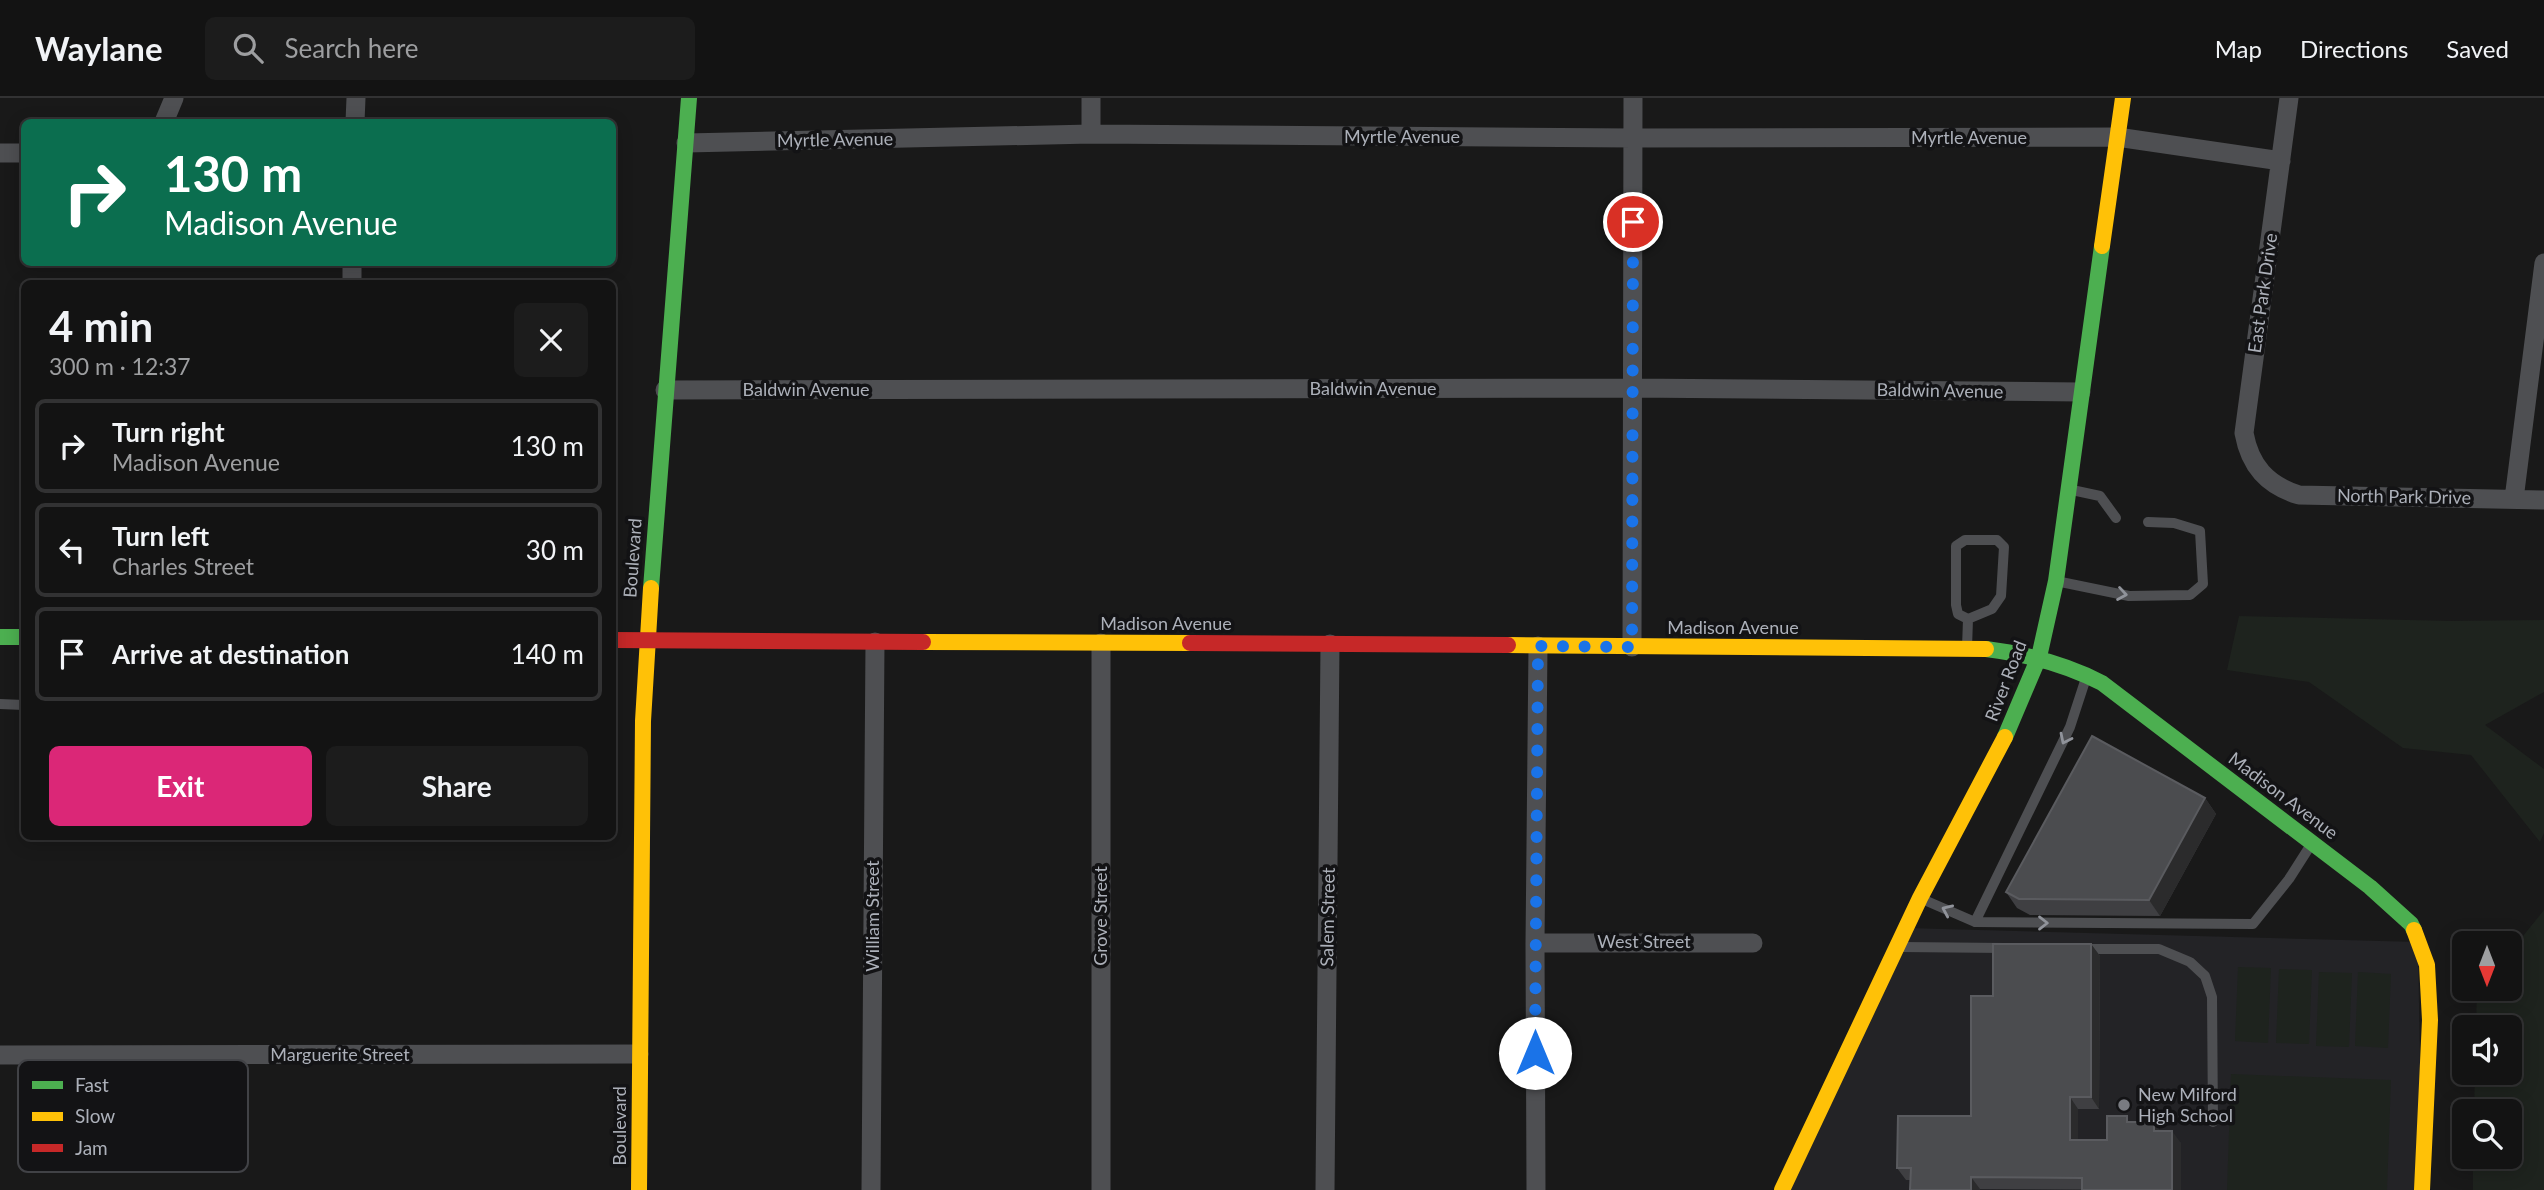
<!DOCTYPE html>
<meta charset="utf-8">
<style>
:root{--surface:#131313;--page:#1c1c1c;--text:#f1f3f6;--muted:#9d9ea0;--line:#323233;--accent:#db2777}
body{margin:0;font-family:Lato,sans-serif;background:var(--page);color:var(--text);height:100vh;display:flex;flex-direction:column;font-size:26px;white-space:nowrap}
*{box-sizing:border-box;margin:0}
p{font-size:23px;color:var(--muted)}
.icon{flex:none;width:38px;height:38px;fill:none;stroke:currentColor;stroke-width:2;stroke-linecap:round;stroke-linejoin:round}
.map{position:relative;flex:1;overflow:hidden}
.panel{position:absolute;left:21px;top:182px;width:595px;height:560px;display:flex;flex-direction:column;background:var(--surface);border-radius:10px;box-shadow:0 4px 18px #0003,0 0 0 2px var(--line)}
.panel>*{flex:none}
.hud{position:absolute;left:21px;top:21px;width:595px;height:147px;border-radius:10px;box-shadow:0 4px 18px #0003,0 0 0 2px var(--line);background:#0b6e4f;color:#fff;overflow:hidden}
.needle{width:46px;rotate:180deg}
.fabs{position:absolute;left:2452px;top:833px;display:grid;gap:14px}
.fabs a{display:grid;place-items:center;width:70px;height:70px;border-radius:10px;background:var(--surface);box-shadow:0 4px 18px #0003,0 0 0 2px var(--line);font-size:35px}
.pin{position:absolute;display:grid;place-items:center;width:60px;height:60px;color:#fff;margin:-30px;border:4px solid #fff;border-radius:50%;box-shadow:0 2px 7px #0007}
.me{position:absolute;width:77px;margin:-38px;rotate:0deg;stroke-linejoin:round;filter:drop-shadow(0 0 5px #0008)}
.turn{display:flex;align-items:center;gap:24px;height:147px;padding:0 28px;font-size:32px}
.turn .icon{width:91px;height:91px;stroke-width:2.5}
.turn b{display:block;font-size:49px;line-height:60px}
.round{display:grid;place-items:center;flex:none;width:74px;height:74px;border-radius:10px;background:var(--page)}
.summary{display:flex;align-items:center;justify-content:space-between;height:119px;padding:0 28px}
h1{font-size:42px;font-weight:700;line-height:52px}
.button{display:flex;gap:14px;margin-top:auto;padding:14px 28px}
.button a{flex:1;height:80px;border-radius:10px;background:var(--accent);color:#fff;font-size:28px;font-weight:700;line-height:80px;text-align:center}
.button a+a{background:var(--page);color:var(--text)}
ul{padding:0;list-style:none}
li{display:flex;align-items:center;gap:21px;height:94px;margin:0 14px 10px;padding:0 14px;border:4px solid var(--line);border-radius:10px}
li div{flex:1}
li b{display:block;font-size:26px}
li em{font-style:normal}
header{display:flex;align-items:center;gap:42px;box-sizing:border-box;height:98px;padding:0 35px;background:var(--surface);border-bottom:2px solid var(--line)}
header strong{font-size:33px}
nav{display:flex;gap:38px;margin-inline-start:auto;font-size:24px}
.search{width:490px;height:63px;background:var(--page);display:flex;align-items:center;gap:18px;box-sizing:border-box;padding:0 24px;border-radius:10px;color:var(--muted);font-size:26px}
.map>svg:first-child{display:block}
.built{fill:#232326}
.green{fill:#1e231e}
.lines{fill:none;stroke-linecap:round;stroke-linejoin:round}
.lane{stroke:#4e4f52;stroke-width:10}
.street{stroke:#4e4f52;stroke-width:19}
.fast{stroke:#4caf50;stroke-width:16}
.slow{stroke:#ffc107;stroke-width:16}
.jam{stroke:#c62828;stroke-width:16}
.wall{fill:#3f3f42}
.shaded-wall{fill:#2b2b2c}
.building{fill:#4b4c4f;stroke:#5a5b5f;stroke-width:2}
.oneway{stroke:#90939a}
.route{stroke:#1a73e8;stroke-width:12;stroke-dasharray:0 21.6}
.poi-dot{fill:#797b81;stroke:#131315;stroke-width:2.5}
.labels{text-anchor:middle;stroke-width:7;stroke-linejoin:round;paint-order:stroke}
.street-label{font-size:18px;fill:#acb0b9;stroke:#131315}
.poi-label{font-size:18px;fill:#acb0b9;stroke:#131315;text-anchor:start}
.key{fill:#131315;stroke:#414246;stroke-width:2}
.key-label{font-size:19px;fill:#acb0b9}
</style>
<header>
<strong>Waylane</strong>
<div class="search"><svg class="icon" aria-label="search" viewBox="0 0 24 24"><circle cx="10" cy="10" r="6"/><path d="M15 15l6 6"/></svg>Search here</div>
<nav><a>Map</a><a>Directions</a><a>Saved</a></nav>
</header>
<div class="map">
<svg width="2544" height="1092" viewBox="0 0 2544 1092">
<rect width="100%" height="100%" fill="#191919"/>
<!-- built -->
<path class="built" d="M1906 830 2418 844 2422 1092H1782Z"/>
<!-- green -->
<path class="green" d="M2239 518 2450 523 2544 522V594L2485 627 2544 671V735L2540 744 2471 657 2403 650 2309 584 2227 572Z
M2544 812V1092H2473V1059H2510V1013H2474L2475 975H2510V929H2476L2477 891H2510V845H2468L2466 838H2523Z
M2238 869 2271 870 2268 945 2235 943Z
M2279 871 2312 872 2309 946 2276 945Z
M2319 874 2352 875 2349 949 2316 948Z
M2358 874 2391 876 2388 950 2355 948Z
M2231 976 2391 982 2387 1092H2227Z"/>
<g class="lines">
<!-- lane -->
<path class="lane" d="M2072 392 2100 398 2116 420
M1965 442H1997L2004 449 2001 498 1992 511 1968 521 1958 516 1956 507V448Z
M2056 483 2129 498 2190 497 2203 486 2200 433 2174 425 2148 424
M1967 550 1968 521
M0 606 24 607
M1922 801 1975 824 2253 826 2289 781 2312 745
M1975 824 2070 629 2086 580
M1901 849 2005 850
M2083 851H2159L2190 864 2205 878 2212 899 2213 1024"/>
<!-- street -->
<path class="street" d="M2289 0 2244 335C2250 368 2267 387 2299 397L2544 402
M164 24 174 0
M355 24 356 0
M1091 36V0
M686 45 1091 36 1633 40 2117 39 2281 63
M0 55H24
M352 186V164
M665 292 1631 290 2081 294
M2514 401 2544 165
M1101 545V1092
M1632 549 1633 0
M1535 845H1753
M0 957 639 956
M871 1092 875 544
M1325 1092 1330 546
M1536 1092 1535 845 1538 548"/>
<!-- fast -->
<path class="fast" d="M651 490 689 0
M0 539H24
M1986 551C2027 556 2065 566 2102 585L2370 789 2411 826 2414 832
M2005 639 2039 559 2056 483 2102 148"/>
<!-- slow -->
<path class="slow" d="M2102 148 2123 0
M923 544 1190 545
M1508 547 1986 551
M2414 832 2427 867 2430 922 2422 1092
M639 1092 643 623 651 490
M1782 1092 1920 800 2005 639"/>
<!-- jam -->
<path class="jam" d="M612 542 923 544
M1190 545 1508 547"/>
</g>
<!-- wall -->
<path class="wall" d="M2205 700 2216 716 2160 818 2030 817 2017 810 2006 794Z
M2091 846 2100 858 2099 1011H2078V1042H2107L2131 1024H2154L2160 1033 2181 1045V1092L1980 1091V1092H1910L1911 1082H1906L1897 1070 1971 1018 1993 898Z"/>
<!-- shaded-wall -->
<path class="shaded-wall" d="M2205 700 2216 716 2160 818 2149 802Z
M2091 846 2100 858 2099 1011 2091 999Z
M2070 999 2078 1011V1054L2070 1042Z
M2154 1024 2162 1036 2154 1033Z
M2172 1033 2181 1045V1092H2172Z
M1971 1079 1980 1091V1092H1971Z"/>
<!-- building -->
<path class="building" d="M2092 638 2205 700 2149 802 2019 801 2006 794Z
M1993 846H2091V999H2070V1042H2107V1018H2127V1024H2154V1033H2172V1092H2082V1080L1971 1079V1092H1910L1911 1070H1897L1898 1018H1971V898H1993Z"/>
<!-- one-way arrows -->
<defs><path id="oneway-chevron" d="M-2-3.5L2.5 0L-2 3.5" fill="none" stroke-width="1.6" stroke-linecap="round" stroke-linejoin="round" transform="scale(1.75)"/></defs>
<g class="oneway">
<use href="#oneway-chevron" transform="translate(2122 496) rotate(9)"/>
<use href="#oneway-chevron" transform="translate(2065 641) rotate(116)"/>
<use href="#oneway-chevron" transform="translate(1947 812) rotate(-156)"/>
<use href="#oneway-chevron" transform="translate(2043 825)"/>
</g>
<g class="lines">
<!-- route -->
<path class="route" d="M1535 955 1538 548 1632 549 1633 124"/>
</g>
<!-- markers -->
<circle class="poi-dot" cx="2124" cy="1007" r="7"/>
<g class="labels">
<!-- street labels -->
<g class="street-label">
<text x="1402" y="45">Myrtle Avenue</text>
<text x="1969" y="46">Myrtle Avenue</text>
<text transform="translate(835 42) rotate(-1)" y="6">Myrtle Avenue</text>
<text transform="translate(2263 195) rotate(-82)" y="6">East Park Drive</text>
<text x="1373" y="297">Baldwin Avenue</text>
<text x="806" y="298">Baldwin Avenue</text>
<text transform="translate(1940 293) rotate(1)" y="6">Baldwin Avenue</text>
<text transform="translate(2404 399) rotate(1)" y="6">North Park Drive</text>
<text transform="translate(633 460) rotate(-86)" y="6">Boulevard</text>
<text x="1166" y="532">Madison Avenue</text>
<text x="1733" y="536">Madison Avenue</text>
<text transform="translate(2006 583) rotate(-69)" y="6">River Road</text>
<text transform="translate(2283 698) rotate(37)" y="6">Madison Avenue</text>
<text transform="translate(873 818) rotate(-90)" y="6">William Street</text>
<text transform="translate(1101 818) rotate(-90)" y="6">Grove Street</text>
<text transform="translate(1328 819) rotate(-89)" y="6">Salem Street</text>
<text x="1644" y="850">West Street</text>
<text x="340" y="963">Marguerite Street</text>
<text transform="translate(620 1028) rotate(-90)" y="6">Boulevard</text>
</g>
<!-- poi labels -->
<g class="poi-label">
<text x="2138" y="1003">New Milford<tspan x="2138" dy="21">High School</tspan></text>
</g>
</g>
<!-- legend -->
<rect x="18" y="962" width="230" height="112" rx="10" class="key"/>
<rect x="32" y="983" width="31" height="8" fill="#4caf50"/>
<rect x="32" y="1014" width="31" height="9" fill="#ffc107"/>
<rect x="32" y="1046" width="31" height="8" fill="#c62828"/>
<g class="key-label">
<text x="75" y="994">Fast</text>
<text x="75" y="1025">Slow</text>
<text x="75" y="1057">Jam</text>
</g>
</svg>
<div class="fabs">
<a><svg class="needle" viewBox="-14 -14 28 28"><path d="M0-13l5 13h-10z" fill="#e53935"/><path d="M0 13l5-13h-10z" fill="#9d9ea0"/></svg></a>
<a><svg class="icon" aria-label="sound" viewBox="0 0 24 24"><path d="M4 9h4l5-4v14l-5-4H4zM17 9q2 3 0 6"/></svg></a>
<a><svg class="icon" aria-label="search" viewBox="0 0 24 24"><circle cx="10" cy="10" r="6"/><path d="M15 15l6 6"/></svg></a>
</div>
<div class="pin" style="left:1633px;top:124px;background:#d93025"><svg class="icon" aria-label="arrive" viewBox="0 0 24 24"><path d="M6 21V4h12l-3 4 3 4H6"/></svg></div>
<svg class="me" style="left:1535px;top:955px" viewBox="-20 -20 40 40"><circle r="19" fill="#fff"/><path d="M0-13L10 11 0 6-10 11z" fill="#1a73e8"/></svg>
<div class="hud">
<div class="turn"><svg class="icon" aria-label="right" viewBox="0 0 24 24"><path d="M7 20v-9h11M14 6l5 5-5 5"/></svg><div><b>130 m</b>Madison Avenue</div></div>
</div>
<section class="panel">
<div class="summary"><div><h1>4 min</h1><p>300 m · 12:37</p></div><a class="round"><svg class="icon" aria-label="close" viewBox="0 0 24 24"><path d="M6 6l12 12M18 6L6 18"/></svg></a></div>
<ul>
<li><svg class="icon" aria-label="right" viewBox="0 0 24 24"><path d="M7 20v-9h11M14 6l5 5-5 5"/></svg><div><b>Turn right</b><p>Madison Avenue</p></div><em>130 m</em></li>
<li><svg class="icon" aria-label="left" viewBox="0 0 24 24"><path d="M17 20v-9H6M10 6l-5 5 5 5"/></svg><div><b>Turn left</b><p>Charles Street</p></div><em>30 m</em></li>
<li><svg class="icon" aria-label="arrive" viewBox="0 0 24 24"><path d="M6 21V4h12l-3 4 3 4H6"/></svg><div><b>Arrive at destination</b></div><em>140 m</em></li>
</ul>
<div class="button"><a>Exit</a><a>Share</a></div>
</section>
</div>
